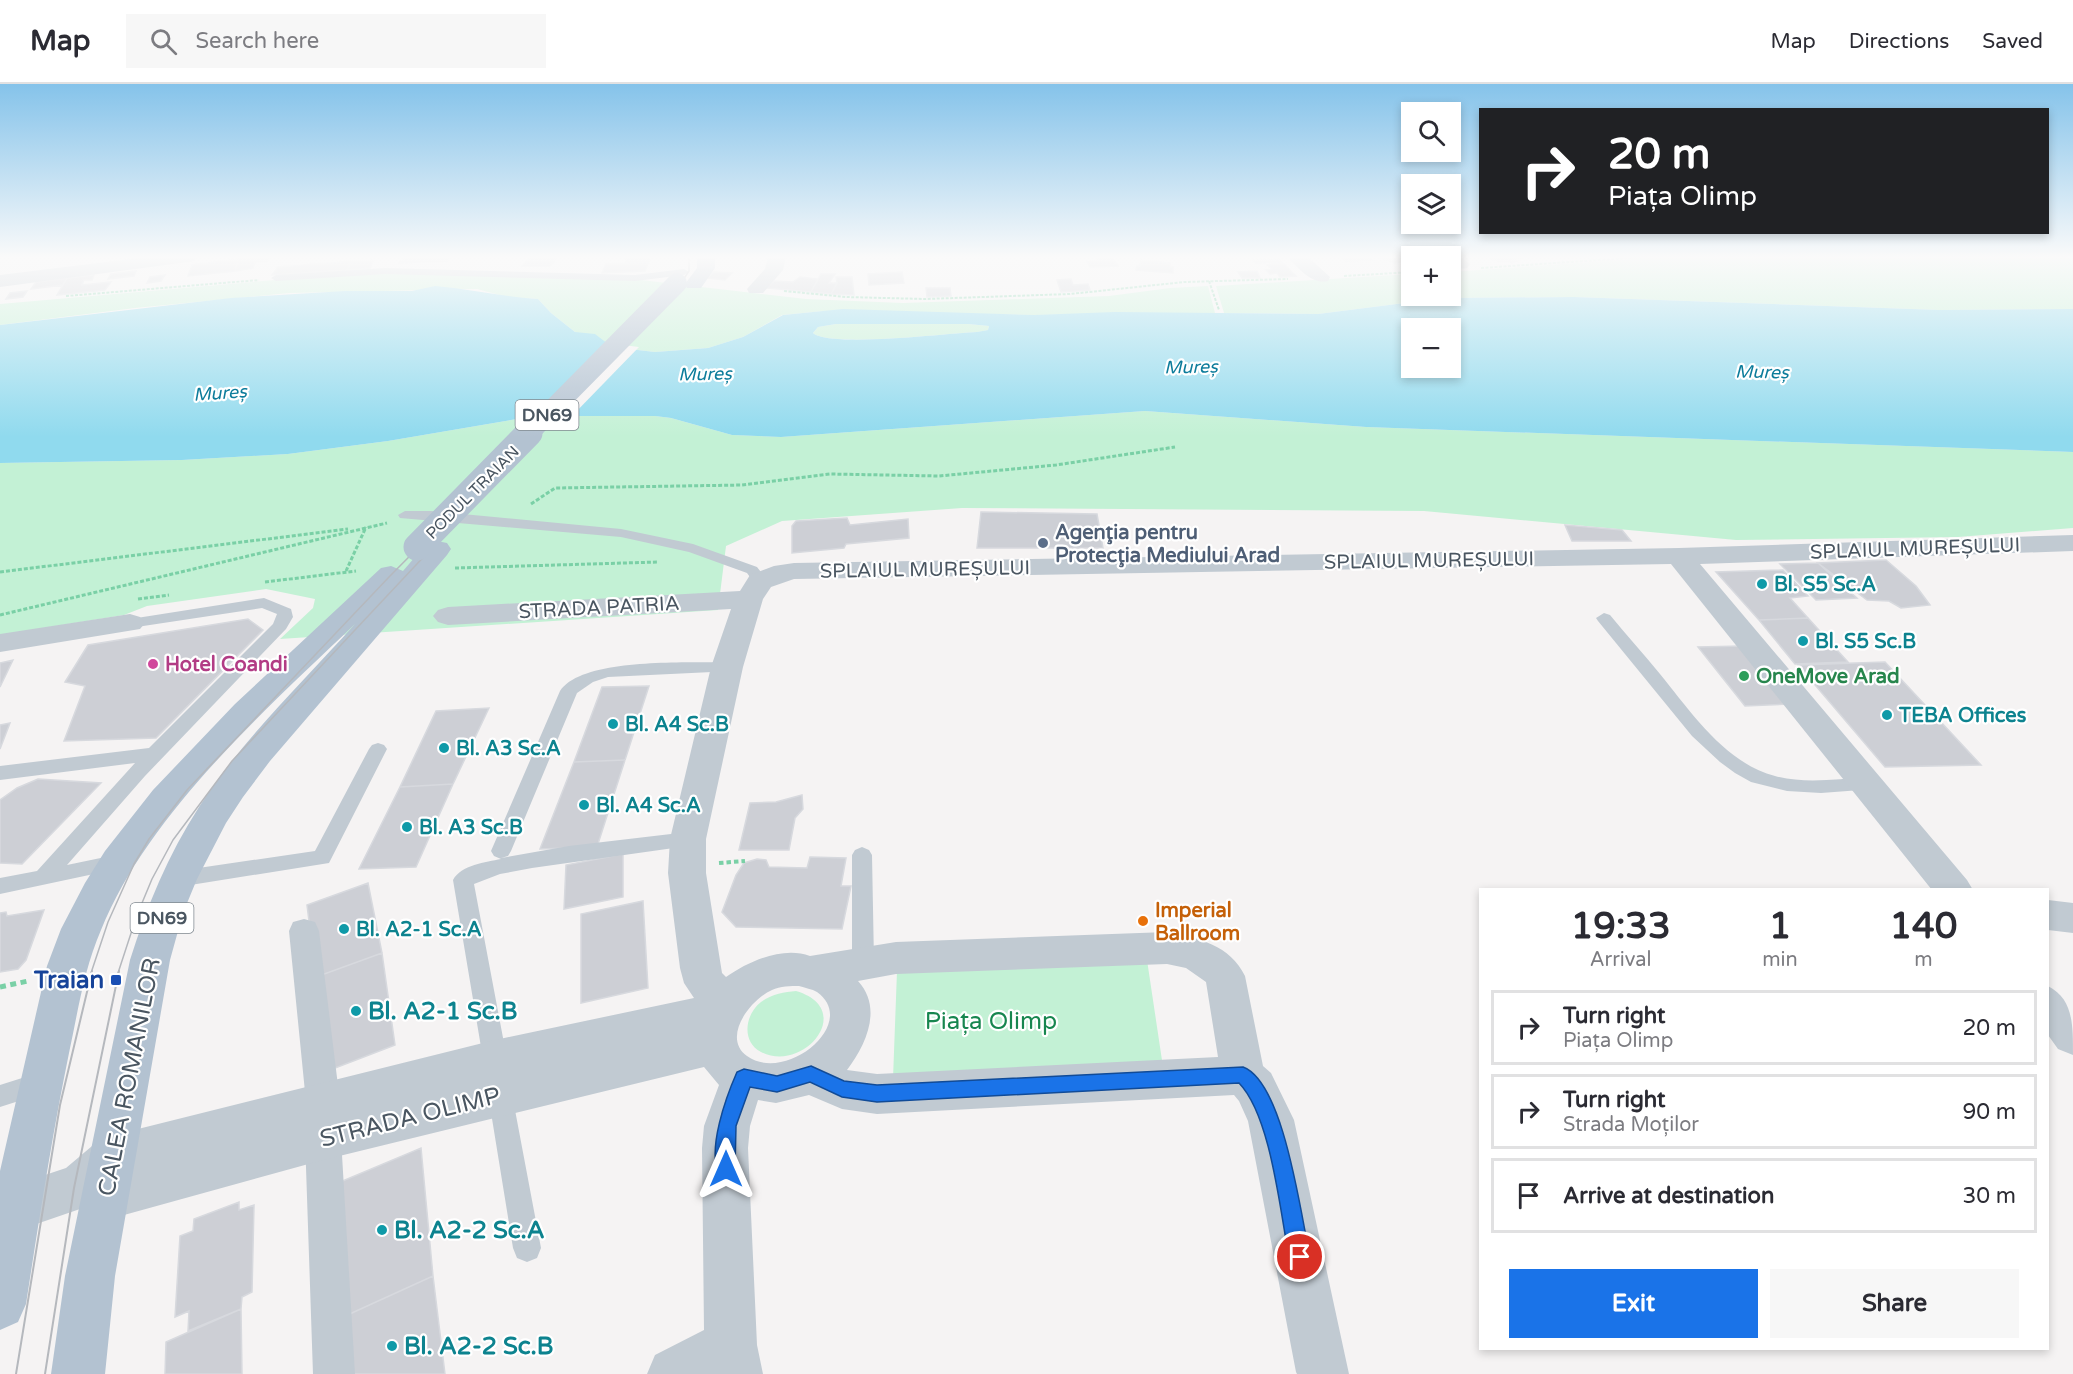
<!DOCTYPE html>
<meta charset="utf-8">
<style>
:root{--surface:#fff;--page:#f7f7f7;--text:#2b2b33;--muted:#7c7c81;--line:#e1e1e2;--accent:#1a73e8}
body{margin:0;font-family:"Varela Round",sans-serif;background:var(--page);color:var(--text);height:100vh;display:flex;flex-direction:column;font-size:22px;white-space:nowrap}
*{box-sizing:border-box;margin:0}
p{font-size:20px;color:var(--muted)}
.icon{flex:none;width:33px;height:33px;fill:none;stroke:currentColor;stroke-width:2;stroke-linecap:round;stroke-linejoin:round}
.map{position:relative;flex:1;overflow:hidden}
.panel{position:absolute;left:1479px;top:804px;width:570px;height:462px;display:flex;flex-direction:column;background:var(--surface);border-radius:0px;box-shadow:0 3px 9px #0003}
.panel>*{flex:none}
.top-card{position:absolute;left:1479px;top:24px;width:570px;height:126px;border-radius:0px;box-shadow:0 3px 9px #0003;background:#202124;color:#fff;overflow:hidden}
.buttons{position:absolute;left:1401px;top:18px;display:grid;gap:12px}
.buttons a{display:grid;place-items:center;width:60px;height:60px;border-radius:0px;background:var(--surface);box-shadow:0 3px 9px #0003;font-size:30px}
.pin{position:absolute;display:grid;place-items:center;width:51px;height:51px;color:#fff;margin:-26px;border:3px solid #fff;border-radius:50%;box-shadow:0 2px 6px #0007}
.me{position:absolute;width:66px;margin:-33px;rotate:0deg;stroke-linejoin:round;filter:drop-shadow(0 0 4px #0008)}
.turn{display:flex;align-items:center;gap:21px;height:126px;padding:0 30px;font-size:27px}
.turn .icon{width:78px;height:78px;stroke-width:2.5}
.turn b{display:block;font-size:42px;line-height:51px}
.eta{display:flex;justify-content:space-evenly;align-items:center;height:102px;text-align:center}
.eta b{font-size:36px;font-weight:700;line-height:42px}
.action{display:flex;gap:12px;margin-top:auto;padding:12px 30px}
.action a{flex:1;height:69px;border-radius:0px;background:var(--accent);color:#fff;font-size:24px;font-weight:700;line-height:69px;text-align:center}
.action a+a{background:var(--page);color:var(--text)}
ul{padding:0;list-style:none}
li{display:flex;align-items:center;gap:18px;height:75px;margin:0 12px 9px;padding:0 18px;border:3px solid var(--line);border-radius:0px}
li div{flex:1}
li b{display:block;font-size:22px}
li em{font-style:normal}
header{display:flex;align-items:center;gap:36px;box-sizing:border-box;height:84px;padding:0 30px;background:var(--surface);border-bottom:2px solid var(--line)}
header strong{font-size:28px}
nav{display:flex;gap:33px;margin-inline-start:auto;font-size:21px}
.search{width:420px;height:54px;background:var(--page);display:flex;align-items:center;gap:15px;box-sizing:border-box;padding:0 21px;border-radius:0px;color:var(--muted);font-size:22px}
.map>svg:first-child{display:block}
.green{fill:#c3f1d5}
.water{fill:#90daee;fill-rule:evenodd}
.pier{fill:#f5f3f3}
.building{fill:#cdcfd5;stroke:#d7d9de;stroke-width:1.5}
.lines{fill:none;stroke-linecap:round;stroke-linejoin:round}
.path-far3{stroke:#7ad0a6;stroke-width:2;stroke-dasharray:3 1.5;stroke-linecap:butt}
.path-far2{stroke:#7ad0a6;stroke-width:3;stroke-dasharray:4 2;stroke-linecap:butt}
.path-far1{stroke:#7ad0a6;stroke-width:4;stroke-dasharray:4.5 3;stroke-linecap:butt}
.path{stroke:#7ad0a6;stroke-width:5;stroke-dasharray:6 4.5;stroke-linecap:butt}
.service{fill:#c1cad2;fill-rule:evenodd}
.pedestrian{fill:#c1cad2;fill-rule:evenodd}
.minor{fill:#c1cad2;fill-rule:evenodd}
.primary{fill:#b3c2d1;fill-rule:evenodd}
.tram-far1{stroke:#b5b8bd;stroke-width:1.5}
.tram{stroke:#b5b8bd;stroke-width:2}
.primary-bridge-far1{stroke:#b3c2d1;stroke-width:20}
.primary-bridge{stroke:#b3c2d1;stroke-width:27}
.route{fill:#1a73e8;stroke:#114b97;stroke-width:1.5}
.service-dot{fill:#5c6f8a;stroke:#fff;stroke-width:2}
.culture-dot{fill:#0f9aa8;stroke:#fff;stroke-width:2}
.hotel-dot{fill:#d1479c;stroke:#fff;stroke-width:2}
.leisure-dot{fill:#2e9e5b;stroke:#fff;stroke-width:2}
.food-dot{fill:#e8710a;stroke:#fff;stroke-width:2}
.transit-dot{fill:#1a4fb4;stroke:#fff;stroke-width:2}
.labels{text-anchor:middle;stroke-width:4.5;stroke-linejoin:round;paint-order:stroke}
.far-street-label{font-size:16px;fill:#4a5661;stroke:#fff}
.far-water-label{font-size:18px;font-style:italic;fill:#0c7c9b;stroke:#fff}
.shield{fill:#fff;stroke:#808990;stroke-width:1.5}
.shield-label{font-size:18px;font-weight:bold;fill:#4a5661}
.service-label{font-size:20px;font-weight:bold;fill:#4e5e75;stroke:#fff;text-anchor:start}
.street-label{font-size:20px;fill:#4a5661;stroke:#fff}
.culture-label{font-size:20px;font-weight:bold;fill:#0d838f;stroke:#fff;text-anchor:start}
.hotel-label{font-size:20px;font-weight:bold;fill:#b23c85;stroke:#fff;text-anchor:start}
.leisure-label{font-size:20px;font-weight:bold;fill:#27864d;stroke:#fff;text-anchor:start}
.food-label{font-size:20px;font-weight:bold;fill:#c56008;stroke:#fff;text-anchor:start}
.near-transit-label{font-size:24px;font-weight:bold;fill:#164399;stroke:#fff;text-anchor:end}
.near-culture-label{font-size:24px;font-weight:bold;fill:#0d838f;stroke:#fff;text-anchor:start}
.near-park-label{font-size:24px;fill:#17864f;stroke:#fff}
.near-street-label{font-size:24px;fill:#4a5661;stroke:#fff}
</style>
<header>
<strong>Map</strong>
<div class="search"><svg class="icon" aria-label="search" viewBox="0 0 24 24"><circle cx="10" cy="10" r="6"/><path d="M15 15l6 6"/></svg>Search here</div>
<nav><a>Map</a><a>Directions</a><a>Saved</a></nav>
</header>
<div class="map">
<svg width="2073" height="1290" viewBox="0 0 2073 1290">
<rect width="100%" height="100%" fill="#f5f3f3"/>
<!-- green -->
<path class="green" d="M1661 173H2073V225L1940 226 1574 213 1444 214 1318 230 1224 229 1216 202 1411 190 1412 212H1450L1451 188Z
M398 189 641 196 806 215 903 219 1109 212 1170 204 1208 202 1215 229 1034 231 824 227 782 231 743 253 708 264 655 268 612 263 575 248 551 229 538 215 507 213 477 205 289 209 135 224 0 241V220L298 194Z
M836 240H968L989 242 988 246 977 248C949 249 830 264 813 249L818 243Z
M1145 327 1366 343 2073 368V444L1958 453 1736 456 1424 427 962 424 782 437 726 462 718 526 280 555 313 524 315 515 266 505 147 522 124 531 0 551V379L182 376 288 370 388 357 535 332H655L671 334 732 351 781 353Z
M1147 876 1163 983 893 995 897 887Z
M796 907C857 925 804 990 761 968 741 958 745 930 761 918 772 910 784 908 796 907Z"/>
<!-- water -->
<path class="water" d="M435 202C470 205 503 213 538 215L551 229 575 248 595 250 612 263 655 268 708 264 743 253 783 231 843 225 1034 231 1115 228 1318 230 1444 214 1574 213 1940 226 2073 225V368L1366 343 1145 327 781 353 732 351 671 334 655 332H535L388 357 288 370 182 376 0 379V241L231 214 345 207H412ZM836 240H968L989 242 988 246 977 248C949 249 830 264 813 249L818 243ZM1412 244H1450V284H1412Z"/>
<!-- pier -->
<path class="pier" d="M614 260 639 263 570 334 538 335Z"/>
<!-- building -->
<path class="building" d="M239 173H269L268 177 255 178 253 184 235 187Z
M404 173H450L447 177 399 179Z
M530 173H558L550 182H522Z
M627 173H650L649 178 625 179Z
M1095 173H1112L1118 182 1090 183 1087 178 1097 176Z
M1342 173H1370L1373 176 1345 177Z
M1378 173H1412V176L1395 179Z
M1525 173 1513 176 1517 177 1512 179 1507 177 1500 178 1489 174Z
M238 175 235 187 188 192 192 181Z
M1280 175 1282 178 1255 179 1253 176Z
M374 176 370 184 347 186 352 177Z
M1141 176 1170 179V183H1173V189L1136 186 1137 182H1140Z
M352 177 347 186 272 191 278 183Z
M649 178 645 187 602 189 606 180Z
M1283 179 1296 192 1280 193 1277 189 1270 190 1266 186 1272 185 1267 181Z
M136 187 134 192 108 195 111 190Z
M1257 187 1260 194H1242L1238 188Z
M714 188 732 189 725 196 707 194Z
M902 188 904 199 869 201 868 190Z
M821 190H835L829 199H837L831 210 811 208Z
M94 191 92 196H84L82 201 111 198 105 206 57 211 67 194Z
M165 191 161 197 147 199 150 193Z
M800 193 818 195 811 208 766 204 774 197 793 198Z
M836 193H852L854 211 831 210 837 199Z
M67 194 63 201 31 205 36 198Z
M1071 195 1073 201 1088 200 1090 206 1061 208 1057 196Z
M926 204H950L951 212 927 213Z
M27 207 23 213 6 215 10 209Z
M981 428 1097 430 1103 464H977Z
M847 434 850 441 908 435 909 454 846 460 844 464 792 469V442L796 437Z
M1565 441 1622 446 1631 457H1572Z
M1886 476 1916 502 1930 521 1901 524 1889 517 1867 516 1818 479Z
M1818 479 1857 514 1816 516 1780 480Z
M1783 486 1808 512 1790 514 1808 534 1759 536 1716 488Z
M1808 534 1848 578 1795 580 1759 536Z
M248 535 263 546 156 654 64 657 85 602 65 598 88 561Z
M1743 562 1789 620 1745 622 1698 563Z
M13 576 0 603V579Z
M1885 578 1981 681 1885 683 1798 581Z
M649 602 625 676 574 678 602 603Z
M489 624 453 700 400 703 436 627Z
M10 639 0 665V641Z
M625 676 597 763 540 765 574 678Z
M38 695 101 699 22 780 0 779V716L17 704Z
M453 700 416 783 359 785 400 703Z
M802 711 803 725 795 734 789 766H739L750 719 776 718Z
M623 770V813L564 825 566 781Z
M810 773 846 774 841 802H851L842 845 736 843 722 828 736 791 744 779 757 775 766 776 769 783 807 784Z
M368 799 382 869 316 893 307 821Z
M643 817 648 904 581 919V830Z
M44 826 26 876 18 885 0 888V829L6 828 7 832Z
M382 869 395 961 330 986 316 893Z
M421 1064 433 1192 343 1233 333 1101Z
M239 1118V1126L254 1121 252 1208 242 1213 241 1225 188 1247 189 1227 175 1233 180 1152 193 1147 194 1135Z
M433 1192 445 1290H345L343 1233Z
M241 1225 242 1290H165L166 1258Z"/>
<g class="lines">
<!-- path-far3 -->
<path class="path-far3" d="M1481 184 1643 173
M1344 192 1412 188
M1209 197 1219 226
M784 207 846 213 925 215 1070 210 1184 198 1288 195
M66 212 259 196"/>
<!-- path-far2 -->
<path class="path-far2" d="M531 420 555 404 742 401 830 390 939 392 1056 381 1175 363
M455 484 658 478
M346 487 366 443
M0 488 348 445
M265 498 356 487
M138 515 169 511
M0 531 387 439"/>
<!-- path-far1 -->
<path class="path-far1" d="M719 779 745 777"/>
<!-- path -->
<path class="path" d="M0 903 28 897"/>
<!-- service -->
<path class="service" d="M385 184 635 191 684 185 689 188 684 191 635 197 385 190 276 197 271 194 276 191Z
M405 427H431L621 445 693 460 757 483 768 497 765 500H755L747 489 689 468 621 453 400 434 398 431Z
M264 514 291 525 293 533 286 545 145 692 67 781 115 771 122 774 125 779 122 784 0 810V794L37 787 135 679 0 696V682L149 664 273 540 277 530 262 524 130 544 124 542 122 539 124 536Z
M1604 529 1610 531C1626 551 1644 570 1660 590 1691 628 1725 679 1775 692 1805 700 1837 695 1867 693L1874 695 1876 700 1874 705 1821 709 1787 707 1751 698 1735 689 1720 678 1692 652 1598 537 1596 534Z
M727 578 733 579 735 583 733 587 608 593 593 598 577 609 511 767 508 772 501 774 569 762 688 748 695 750 698 755 695 760 688 762 532 784 500 790 474 800 507 975 503 982 495 985 487 982 483 975 453 796C461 781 486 778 501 775L494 772 491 767 560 607C582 573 688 579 727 578Z
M378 659 384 661 387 665 329 779 178 803 171 801 168 795 171 789 178 787 315 767 369 665 372 661Z
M862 763 869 766 872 771 874 878 871 884 863 887 855 884 852 878V771L855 766Z
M41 988 50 991 53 999 50 1007 0 1023V1001Z
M500 999 509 1002 512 1010 541 1164 537 1174 527 1178 517 1174 513 1164 488 1010 491 1002Z"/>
<!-- pedestrian -->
<path class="pedestrian" d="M304 835 315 838 319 847 340 1018 335 1029 323 1034 311 1029 306 1018 289 847 293 838Z
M323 1037 336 1042 341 1054 355 1290H313L305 1054 310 1042Z"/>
<!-- minor -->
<path class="minor" d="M147 173H197L194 177 188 178 0 203V191Z
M768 173H786L783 186 763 209H749L747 205 765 185Z
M1288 173H1308L1330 193 1328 197C1313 201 1297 184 1288 173Z
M1450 173H1460L1470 180 1467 184C1461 185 1457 185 1450 182Z
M2073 451V467L1700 480 1967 796 1973 806H1932L1671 480 794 495 771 503 763 515 743 583 706 755V789L722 889 726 893C749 877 783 862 810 872L896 858 1167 848C1199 854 1230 861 1245 892L1263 982 1271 989 1294 1036 1349 1290H1297L1296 1288 1248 1037 1239 1017 1234 1011 877 1030 842 1025 809 1011 776 1019 758 1016 750 1042 748 1064 757 1261 763 1290H647L655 1271 704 1246 702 1064 704 1042 719 1001 704 983 323 1076 106 1136 80 1125 16 1147 0 1140V1106L66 1084 98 1057 114 1051 495 956 694 914 684 899 680 884 668 789 670 755 711 583 731 525 448 541 438 538 433 532 438 526 448 523 740 507 750 491 774 482 794 479 1679 464ZM1167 880 1186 884 1206 898 1218 973 877 990 847 986C866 961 883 924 858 897L896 890ZM799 902C805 904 812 905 817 908 860 939 786 1000 747 972 721 953 751 915 772 906 780 902 791 902 799 902Z
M130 530 140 533 145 539 140 545 0 568V550Z
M2048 816 2073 819V849L2048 846Z
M2048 902C2073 915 2073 939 2073 971L2058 965 2048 951Z"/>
<!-- primary -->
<path class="primary" d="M697 173H715V184L701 204H687L685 200 697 184Z
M437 457 447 459 451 465 447 471 270 677 243 713 226 739 197 795 183 829 170 876 115 1192 105 1290H51L65 1192 130 876C147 822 168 771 199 723 242 656 302 599 355 540 266 625 148 730 101 846 84 885 78 927 69 969 52 1052 39 1136 26 1220L18 1238 0 1246V1087L47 882 61 845 85 799 105 767 153 706 235 620 381 484 391 482 403 487 427 459Z"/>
<!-- tram-far1 -->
<path class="tram-far1" d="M91 889 108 838 134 780 149 755 187 706 389 493 681 199 689 187V173
M118 889 137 831 152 795 173 756 232 677 431 465"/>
<!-- tram -->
<path class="tram" d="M16 1290 60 1021 92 887
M45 1290 74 1104 119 887"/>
<!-- primary-bridge-far1 -->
<path class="primary-bridge-far1" d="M528 350 677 199"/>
<!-- primary-bridge -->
<path class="primary-bridge" d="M417 463 529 349"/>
</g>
<!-- sky -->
<linearGradient id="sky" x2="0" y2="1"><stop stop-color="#85c3ea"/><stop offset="0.49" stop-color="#fafafa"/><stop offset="1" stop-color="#fafafa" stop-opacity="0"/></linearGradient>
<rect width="2073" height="353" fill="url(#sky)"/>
<!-- route -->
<path class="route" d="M811 982 844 997 877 1001 1243 983C1284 998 1301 1132 1310 1173L1307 1181 1300 1184 1292 1181 1289 1173C1280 1127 1271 1032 1239 999L877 1018 842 1013 810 998 777 1008 750 1003 736 1042 735 1085 733 1091 726 1094 719 1091C707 1065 726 1013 737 988L744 985 777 992Z"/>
<!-- markers -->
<circle class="service-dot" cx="1043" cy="459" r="6"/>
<g class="culture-dot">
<circle cx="1762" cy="500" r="6"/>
<circle cx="1803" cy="557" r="6"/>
<circle cx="1887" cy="631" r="6"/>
<circle cx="613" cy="640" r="6"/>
<circle cx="444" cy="664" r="6"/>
<circle cx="584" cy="721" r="6"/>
<circle cx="407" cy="743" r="6"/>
<circle cx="344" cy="845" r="6"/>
<circle cx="356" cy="927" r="6"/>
<circle cx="382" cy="1146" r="6"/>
<circle cx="392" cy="1262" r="6"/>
</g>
<circle class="hotel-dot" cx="153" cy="580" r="6"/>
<circle class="leisure-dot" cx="1744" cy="592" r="6"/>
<circle class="food-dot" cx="1143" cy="837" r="6"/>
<rect class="transit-dot" x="110" y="890" width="12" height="12" rx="3"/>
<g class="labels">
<!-- far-street labels -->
<g class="far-street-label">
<text transform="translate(472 408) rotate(-45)" y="6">PODUL TRAIAN</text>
</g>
<!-- far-water labels -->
<g class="far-water-label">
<text transform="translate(1191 283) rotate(-1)" y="6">Mureș</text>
<text transform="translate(1762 288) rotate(1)" y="6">Mureș</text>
<text transform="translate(705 290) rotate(-1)" y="6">Mureș</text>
<text transform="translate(220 309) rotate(-4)" y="6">Mureș</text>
</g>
<!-- shield labels -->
<g class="shield">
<rect x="515.5" y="316" width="63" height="30" rx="4.5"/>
<rect x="130.5" y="819" width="63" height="30" rx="4.5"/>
</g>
<g class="shield-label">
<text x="547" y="337">DN69</text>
<text x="162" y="840">DN69</text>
</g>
<!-- service labels -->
<g class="service-label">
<text x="1055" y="455">Agenţia pentru<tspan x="1055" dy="23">Protecţia Mediului Arad</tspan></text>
</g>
<!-- street labels -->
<g class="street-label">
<text transform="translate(1915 464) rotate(-2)" y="7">SPLAIUL MUREȘULUI</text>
<text transform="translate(1429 476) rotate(-1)" y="7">SPLAIUL MUREȘULUI</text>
<text transform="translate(925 485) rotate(-1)" y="7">SPLAIUL MUREȘULUI</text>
<text transform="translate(599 523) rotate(-3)" y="7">STRADA PATRIA</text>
</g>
<!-- culture labels -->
<g class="culture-label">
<text x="1774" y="507">Bl. S5 Sc.A</text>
<text x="1815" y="564">Bl. S5 Sc.B</text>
<text x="1899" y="638">TEBA Offices</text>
<text x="625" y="647">Bl. A4 Sc.B</text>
<text x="456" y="671">Bl. A3 Sc.A</text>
<text x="596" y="728">Bl. A4 Sc.A</text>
<text x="419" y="750">Bl. A3 Sc.B</text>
<text x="356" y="852">Bl. A2-1 Sc.A</text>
</g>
<!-- hotel labels -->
<g class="hotel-label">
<text x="165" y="587">Hotel Coandi</text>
</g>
<!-- leisure labels -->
<g class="leisure-label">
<text x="1756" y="599">OneMove Arad</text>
</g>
<!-- food labels -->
<g class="food-label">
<text x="1155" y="833">Imperial<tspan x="1155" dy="23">Ballroom</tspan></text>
</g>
<!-- near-transit labels -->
<g class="near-transit-label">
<text x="104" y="904">Traian</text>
</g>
<!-- near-culture labels -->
<g class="near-culture-label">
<text x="368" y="935">Bl. A2-1 Sc.B</text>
<text x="394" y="1154">Bl. A2-2 Sc.A</text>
<text x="404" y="1270">Bl. A2-2 Sc.B</text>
</g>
<!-- near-park labels -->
<g class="near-park-label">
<text x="991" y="945">Piața Olimp</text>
</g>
<!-- near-street labels -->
<g class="near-street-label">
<text transform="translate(129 993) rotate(-79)" y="8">CALEA ROMANILOR</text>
<text transform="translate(410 1033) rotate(-14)" y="8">STRADA OLIMP</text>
</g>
</g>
</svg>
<div class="buttons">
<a><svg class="icon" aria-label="search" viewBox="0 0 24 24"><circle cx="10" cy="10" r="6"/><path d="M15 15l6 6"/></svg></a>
<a><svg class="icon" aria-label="layers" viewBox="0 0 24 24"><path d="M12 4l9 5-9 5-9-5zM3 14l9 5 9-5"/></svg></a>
<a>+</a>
<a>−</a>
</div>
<div class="pin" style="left:1300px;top:1173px;background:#d93025"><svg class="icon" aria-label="arrive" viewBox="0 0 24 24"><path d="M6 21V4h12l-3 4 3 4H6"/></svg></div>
<svg class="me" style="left:726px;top:1085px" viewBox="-20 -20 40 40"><path d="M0-17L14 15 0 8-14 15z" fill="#1a73e8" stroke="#fff" stroke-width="4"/></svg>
<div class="top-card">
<div class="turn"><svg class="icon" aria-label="right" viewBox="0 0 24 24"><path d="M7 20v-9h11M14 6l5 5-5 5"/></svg><div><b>20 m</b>Piața Olimp</div></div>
</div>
<section class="panel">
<div class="eta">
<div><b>19:33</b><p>Arrival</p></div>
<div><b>1</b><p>min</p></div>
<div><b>140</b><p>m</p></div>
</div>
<ul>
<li><svg class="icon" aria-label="right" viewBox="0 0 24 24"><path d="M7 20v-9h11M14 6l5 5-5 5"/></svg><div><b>Turn right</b><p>Piața Olimp</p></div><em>20 m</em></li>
<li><svg class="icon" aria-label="right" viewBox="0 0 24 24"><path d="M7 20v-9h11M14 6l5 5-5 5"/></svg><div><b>Turn right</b><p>Strada Moților</p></div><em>90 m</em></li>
<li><svg class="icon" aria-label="arrive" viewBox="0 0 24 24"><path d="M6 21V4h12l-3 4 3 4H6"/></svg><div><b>Arrive at destination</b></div><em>30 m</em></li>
</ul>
<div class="action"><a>Exit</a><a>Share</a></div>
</section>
</div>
